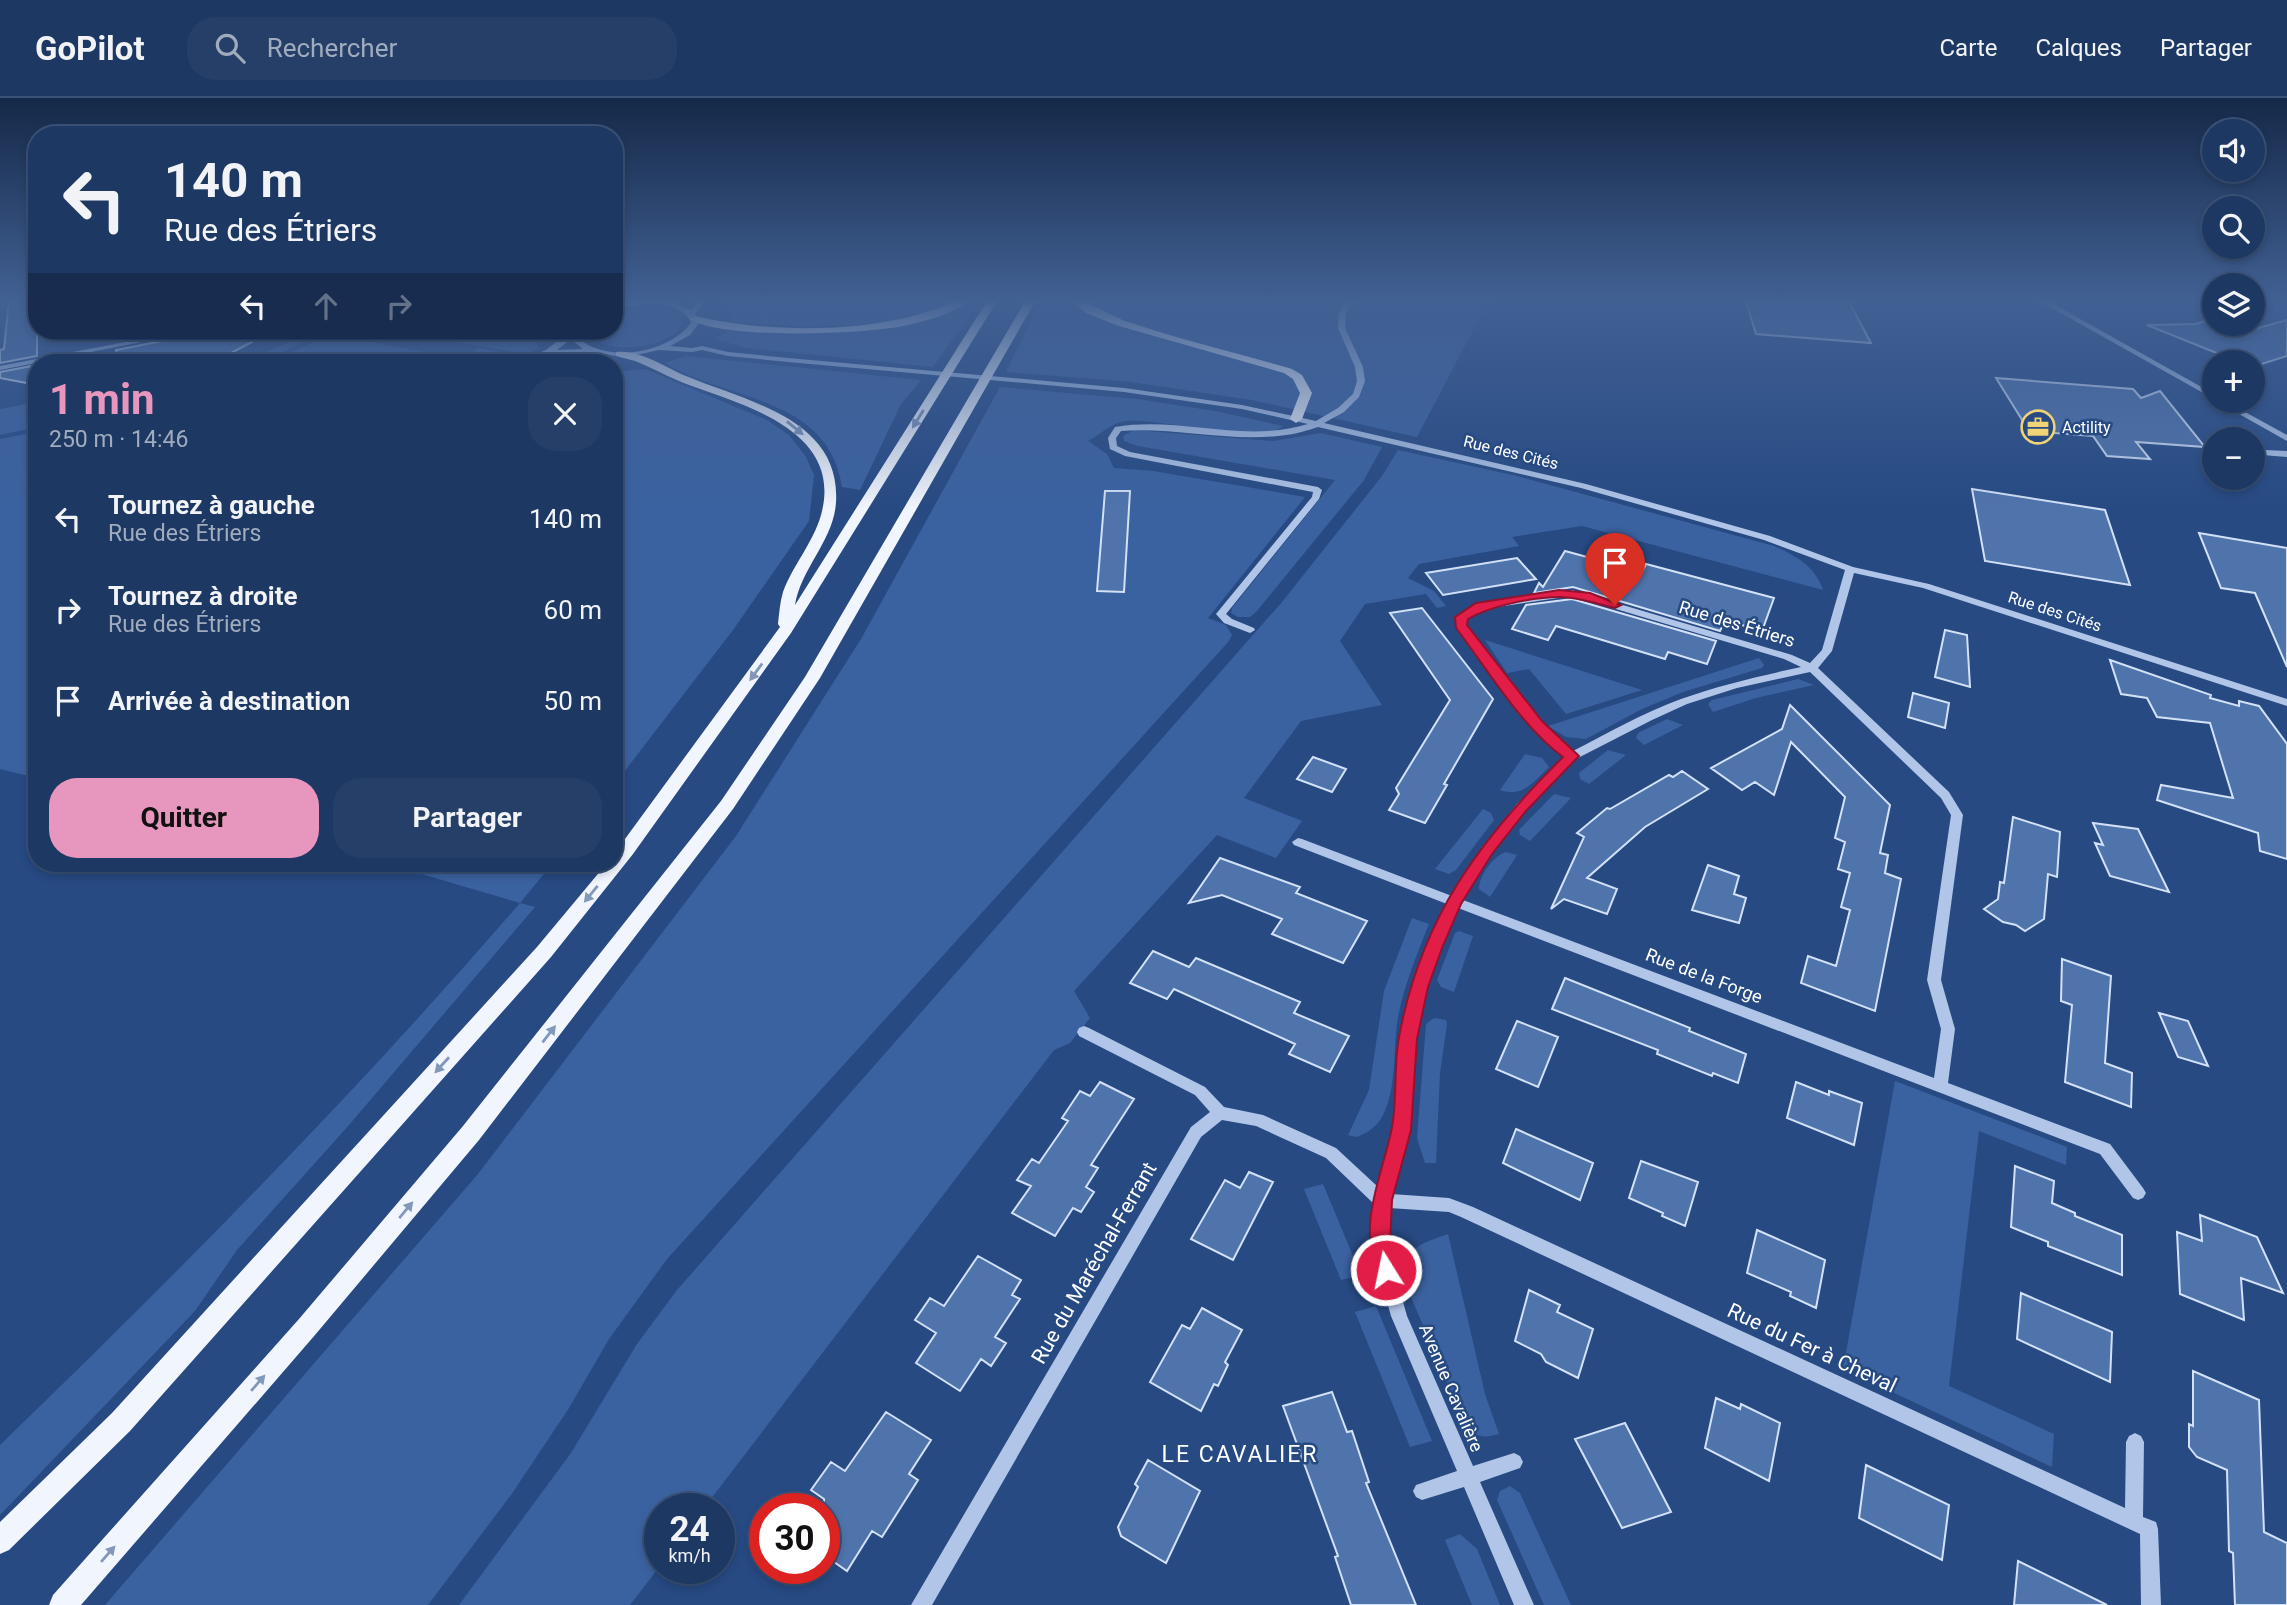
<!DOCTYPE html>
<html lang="fr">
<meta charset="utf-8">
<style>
:root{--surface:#1d3862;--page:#253f68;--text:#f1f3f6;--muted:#a0acbe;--line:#3b5277;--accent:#e797bd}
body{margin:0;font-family:Roboto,sans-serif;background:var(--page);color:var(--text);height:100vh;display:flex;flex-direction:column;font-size:26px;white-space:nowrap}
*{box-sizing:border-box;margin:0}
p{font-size:23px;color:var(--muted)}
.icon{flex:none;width:38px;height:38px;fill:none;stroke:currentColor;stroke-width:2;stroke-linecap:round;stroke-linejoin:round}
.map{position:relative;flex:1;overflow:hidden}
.side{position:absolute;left:28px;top:256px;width:595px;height:518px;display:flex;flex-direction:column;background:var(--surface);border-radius:28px;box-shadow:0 4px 10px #0003,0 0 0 2px var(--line)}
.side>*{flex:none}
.guide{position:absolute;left:28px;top:28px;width:595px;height:214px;border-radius:28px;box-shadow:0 4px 10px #0003,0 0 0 2px var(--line);background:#1d3862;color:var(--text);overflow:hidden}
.tools{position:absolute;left:2202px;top:21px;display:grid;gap:14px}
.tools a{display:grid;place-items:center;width:63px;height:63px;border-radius:50%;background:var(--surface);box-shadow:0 4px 10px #0003,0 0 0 2px var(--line);font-size:35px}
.speed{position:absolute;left:644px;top:1395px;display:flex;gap:14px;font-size:35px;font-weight:700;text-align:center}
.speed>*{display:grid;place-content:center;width:91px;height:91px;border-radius:50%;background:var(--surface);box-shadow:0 4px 10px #0003,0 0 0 2px var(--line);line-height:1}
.speed small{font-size:18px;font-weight:400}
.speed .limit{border:10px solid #d22;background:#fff;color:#111}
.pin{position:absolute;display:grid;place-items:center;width:60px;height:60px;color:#fff;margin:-72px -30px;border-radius:50% 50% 50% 0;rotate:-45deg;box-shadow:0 0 7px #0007}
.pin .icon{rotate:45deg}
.me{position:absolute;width:77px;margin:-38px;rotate:350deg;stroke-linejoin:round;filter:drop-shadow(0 0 5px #0008)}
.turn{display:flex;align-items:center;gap:24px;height:147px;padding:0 21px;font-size:32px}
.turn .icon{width:91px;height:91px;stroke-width:2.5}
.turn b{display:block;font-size:49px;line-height:60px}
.lanes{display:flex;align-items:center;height:66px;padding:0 21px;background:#0003;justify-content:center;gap:35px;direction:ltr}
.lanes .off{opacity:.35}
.round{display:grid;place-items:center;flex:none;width:74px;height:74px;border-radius:28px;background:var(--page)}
.head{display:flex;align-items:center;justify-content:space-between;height:119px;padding:0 21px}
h1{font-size:42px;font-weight:700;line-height:52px;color:var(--accent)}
.action{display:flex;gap:14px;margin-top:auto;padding:14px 21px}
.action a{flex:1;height:80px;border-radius:28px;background:var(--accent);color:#111;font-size:28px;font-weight:700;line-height:80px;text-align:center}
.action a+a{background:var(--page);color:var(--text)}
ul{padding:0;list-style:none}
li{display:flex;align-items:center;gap:21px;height:91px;padding:0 21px}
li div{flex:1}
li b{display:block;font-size:26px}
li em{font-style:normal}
header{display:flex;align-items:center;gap:42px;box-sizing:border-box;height:98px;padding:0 35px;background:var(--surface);border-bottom:2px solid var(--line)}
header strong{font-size:33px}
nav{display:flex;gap:38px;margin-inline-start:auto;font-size:24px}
.search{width:490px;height:63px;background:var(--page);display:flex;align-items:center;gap:18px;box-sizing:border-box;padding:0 24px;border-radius:28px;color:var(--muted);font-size:26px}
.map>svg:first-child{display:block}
.green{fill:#3b62a0}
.building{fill:#4f73ab;stroke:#d3e1f6;stroke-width:2}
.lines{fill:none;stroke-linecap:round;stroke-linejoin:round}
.minor{fill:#b0c5e7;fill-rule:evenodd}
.major{fill:#f1f5fd;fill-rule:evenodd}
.oneway{fill:#8297ba}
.route{fill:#e11d48;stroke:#92132f;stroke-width:2}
.labels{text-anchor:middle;stroke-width:5;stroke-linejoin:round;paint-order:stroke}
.far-poi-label{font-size:16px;fill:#fff;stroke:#274a83;text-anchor:start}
.far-street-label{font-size:16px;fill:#fff;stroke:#274a83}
.street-label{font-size:18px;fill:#fff;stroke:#274a83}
.near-street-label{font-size:21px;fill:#fff;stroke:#274a83}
.near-neighbourhood-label{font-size:23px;letter-spacing:2px;fill:#fff;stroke:#274a83}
</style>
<header>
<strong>GoPilot</strong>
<div class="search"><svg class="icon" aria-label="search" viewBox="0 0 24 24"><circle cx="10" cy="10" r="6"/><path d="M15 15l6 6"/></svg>Rechercher</div>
<nav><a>Carte</a><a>Calques</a><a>Partager</a></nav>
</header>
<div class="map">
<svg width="2287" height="1507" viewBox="0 0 2287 1507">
<rect width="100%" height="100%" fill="#274a83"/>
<!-- green -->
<path class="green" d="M718 200H958C890 236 811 228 737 225L732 224 729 211Z
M1042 200H1490L1417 339 1252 302 1131 284 1006 274Z
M975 203 979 204 933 269 747 250 715 241 729 232 824 235 882 232 929 223Z
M637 211C652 211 677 208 682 226 666 252 616 255 592 241L590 233H614V216Z
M315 233H328L261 264H243Z
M332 236 469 263 474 259V253L478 250 522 258 510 264H269Z
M431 238 489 241 536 239 539 250 527 256 429 239Z
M686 258 921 282 901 306 860 392 842 389C828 297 728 304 665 265Z
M645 271 767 322 789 337 806 359 814 377 809 423 733 532 614 687V274Z
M1000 289 1137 301 1215 313 1283 328C1268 346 1155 320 1126 323 1112 324 1100 337 1088 343L1107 356 1114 370 1153 373 1305 399 1208 520 1226 527 1232 537 1229 543 667 1161 609 1241 569 1310 511 1397 428 1507H105L478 1076 736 738 861 541Z
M37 304V329L0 337V311Z
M1134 332 1273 343 1321 335 1382 349 1364 382 1256 514 1250 519H1238L1231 515 1232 510 1335 382 1138 348 1124 343 1123 338Z
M37 334V680L0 671V341Z
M1398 352 1517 378 1774 448C1796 458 1815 468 1823 492L1582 428 1512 439 1519 448 1419 466 1408 480 1434 493 1446 508 1437 510 1426 496 1365 506 1340 543 1382 607 1301 623 1244 700 1302 723 1276 760 1217 737 1074 893 1090 920 1070 945 1054 952 704 1410H660V1468L630 1507H459L571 1355 637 1246 677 1192 1282 504 1382 378Z
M1485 542 1642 592 1566 616 1529 571 1507 575Z
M1759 560 1764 567 1762 570 1683 594 1642 611 1586 641 1566 639 1548 628Z
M1798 581 1814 587 1756 600 1713 614 1708 606 1712 602Z
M1667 621 1683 627 1644 647 1636 640 1638 635Z
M1608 652 1626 657 1589 686 1580 681 1579 675Z
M1525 656 1542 660 1549 669C1533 684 1523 700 1500 692Z
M1554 696 1571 700 1530 743 1520 737 1519 732Z
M1483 711 1491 715 1494 722 1456 772 1449 776 1435 771Z
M1506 754 1517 757 1490 799 1479 791C1479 778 1493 758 1506 754Z
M384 765H553L520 805 535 809 349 1027 237 1152 195 1213 0 1417V1347C180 1173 356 995 520 805Z
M1412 820 1429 826C1417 856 1404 887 1398 919 1393 948 1397 982 1386 1010 1381 1025 1371 1034 1356 1039L1348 1037 1369 992 1384 893Z
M1459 833 1473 838 1454 894 1441 889 1437 882 1455 835Z
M1434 920 1446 922 1447 926 1440 975 1436 1065H1425L1417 1040 1426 926Z
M1895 983 2067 1049 2066 1067 1979 1033 1949 1288 2054 1336 2052 1369 1843 1271Z
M1323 1086 1361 1177 1341 1182 1304 1091Z
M1448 1136 1485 1296 1499 1336C1484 1340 1476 1340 1466 1328L1402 1178C1405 1149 1423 1145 1448 1136Z
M1376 1208 1432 1343 1410 1349 1355 1214Z
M1510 1388 1520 1395 1571 1507H1544L1497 1402 1500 1393Z
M1460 1436 1477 1451 1500 1507H1472L1445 1442Z"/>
<!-- building -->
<path class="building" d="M19 200H37V258L0 265V252L4 251 9 202Z
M1745 200H1847L1871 245 1756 236Z
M2214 220V226H2240L2255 231 2287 222V258L2252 269V264H2239L2147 227 2196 226Z
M115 233H170L116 243Z
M200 233H215V236L254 243 214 264H117L116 252 198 236Z
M37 267V287L0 280V274Z
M1996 280 2133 291 2141 300 2160 293 2205 349 2136 344 2150 361 2107 358 2093 338 2029 333Z
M1972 391 2105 412 2130 487 1985 463Z
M1105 393H1130L1124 494 1097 493Z
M2199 435 2287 450V569L2255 495 2221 490Z
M1565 453 1642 474 1646 466 1774 500 1762 533 1725 522 1720 533 1573 489 1534 495 1539 485 1543 489Z
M1517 460 1536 481 1443 497 1426 475Z
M1572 501 1716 543 1707 566 1668 554 1665 561 1556 528 1548 542 1512 531 1526 507Z
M1422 510 1493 601 1444 686 1447 687 1425 725 1389 712 1399 696 1396 690 1450 602 1390 515Z
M1945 532 1967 537 1970 589 1935 579Z
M2110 562 2211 597 2210 600 2239 608V603L2259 608 2287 646V761L2260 753 2258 735 2157 702 2161 687 2233 700 2210 625 2157 619 2147 600 2121 596Z
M1913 595 1949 605 1945 630 1908 619Z
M1790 607 1890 707 1880 755 1888 757 1885 775 1901 781 1875 913 1801 885 1808 858 1836 868 1850 812 1841 809 1850 775 1838 771 1845 744 1835 740 1845 699 1791 644 1774 697 1755 684 1742 692 1711 670 1782 631Z
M1313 659 1346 671 1332 694 1297 681Z
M1682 673 1708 691 1645 729 1587 780 1617 791 1607 816 1564 801 1551 811 1584 739 1577 735 1607 710 1610 711 1669 677 1673 679Z
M2013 719 2060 734 2057 779 2048 776 2044 821 2025 833 2016 827 2003 824 1984 811 1998 801 2000 784 2004 785Z
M2093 725 2138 731 2169 794 2110 778 2095 745 2103 747Z
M1220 760 1300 789 1296 795 1367 823 1343 865 1272 836 1282 821 1222 797 1189 805Z
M1708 767 1739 778 1734 796 1746 800 1739 825 1692 812Z
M1153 853 1189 869 1196 860 1300 904 1294 915 1349 938 1330 974 1289 956 1295 946 1174 891 1167 901 1130 885Z
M2062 861 2111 878 2105 965 2132 975 2131 1009 2065 984 2072 907 2061 903Z
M1565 880 1690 930 1689 933 1746 956 1738 985 1713 975 1712 978 1657 956 1658 952 1552 911Z
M2159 915 2188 923 2208 968 2178 959Z
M1517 923 1558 939 1538 989 1496 971Z
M1100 984 1134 1001 1091 1067 1098 1070 1086 1089 1094 1094 1081 1114 1073 1110 1055 1138 1012 1115 1031 1088 1017 1082 1032 1061 1039 1065 1068 1023 1062 1020 1080 993 1090 998Z
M1796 984 1829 997V993L1862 1005 1854 1047 1787 1020Z
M1516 1031 1593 1065 1580 1102 1503 1065Z
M1641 1063 1698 1084 1685 1128 1662 1118 1663 1115 1629 1100Z
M2015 1068 2054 1083 2052 1105 2075 1115V1118L2122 1137V1177L2048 1148V1144L2011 1129Z
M1249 1074 1273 1084 1233 1162 1191 1141 1225 1082 1240 1090Z
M2200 1117 2257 1139 2283 1195 2241 1180 2244 1222 2180 1196 2177 1134 2202 1143Z
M1757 1132 1825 1162 1816 1210 1790 1198 1791 1194 1747 1175Z
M978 1158 1021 1182 1012 1197 1020 1201 995 1239 1006 1245 991 1268 981 1261 960 1293 916 1265 936 1235 915 1222 930 1200 944 1208Z
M1529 1192 1560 1207 1557 1214 1593 1231 1578 1280 1546 1264 1541 1256 1515 1243Z
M2021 1195 2112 1234 2110 1284 2017 1241Z
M1202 1210 1242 1232 1225 1264 1228 1267 1218 1288 1214 1286 1201 1313 1150 1284 1182 1227 1190 1231Z
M2193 1273 2259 1302 2264 1434 2287 1445V1507H2235L2233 1455 2229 1453 2227 1372 2197 1359 2189 1349V1326L2193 1328Z
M1332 1294 1347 1334 1352 1333 1369 1384 1366 1385 1416 1507H1351L1335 1459 1338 1458 1283 1308Z
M1716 1300 1740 1311 1741 1306 1780 1325 1769 1383 1705 1350Z
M886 1314 931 1342 909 1376 918 1382 882 1439 872 1433 847 1473 824 1457V1401L811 1392 831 1364 845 1373Z
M1625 1325 1671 1414 1622 1430 1575 1341Z
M1148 1362 1200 1393 1166 1465 1121 1438 1118 1429 1138 1389 1135 1386Z
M1866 1367 1949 1407 1942 1462 1859 1420Z
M2018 1463 2107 1507H2014Z"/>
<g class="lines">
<!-- minor -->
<path class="minor" d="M629 200C640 200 649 202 660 203 668 204 676 200 684 200L673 205 691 212 700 200H707L695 216 699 225 690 237 670 248 692 250 702 248 728 254 788 260 1124 290 1242 307 1316 323 1338 310 1353 296 1357 283 1355 269 1338 230 1339 215 1348 200H1355L1346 215 1345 230 1363 269 1365 283 1359 299 1344 314 1324 325 1586 386 1770 438 1853 469 1929 486 2287 601V608L1923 490 1854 475 1832 553 1818 570 1949 694 1963 717 1941 882 1955 931 1948 985 2110 1046 2143 1090 2146 1095 2143 1100 2138 1102 2133 1100 2100 1056 1458 810 1427 889 1415 941 1408 1032 1391 1096 1449 1100 1473 1109 2125 1410 2126 1344 2129 1338 2135 1335 2141 1338 2144 1344 2143 1419 2156 1424 2158 1431 2161 1507H2141L2140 1436 1461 1119 1449 1114 1389 1110 1388 1150 1407 1218 1473 1368 1514 1355 1520 1358 1523 1364 1520 1370 1480 1384 1534 1507H1514L1464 1389 1422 1402 1416 1399 1413 1393 1416 1387 1457 1373 1391 1218 1372 1150 1373 1105 1326 1060 1256 1028 1222 1022 1201 1039 932 1507H911L1191 1029 1210 1014 1195 997 1079 938 1077 934 1079 930 1084 928 1089 930 1205 989 1224 1009 1263 1017 1336 1050 1377 1088 1394 1032 1401 941 1413 889 1447 806 1294 747 1292 744 1298 740 1302 741 1452 798 1482 749 1517 706 1565 658C1520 622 1489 574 1456 527L1457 517 1481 505 1572 492 1792 557 1810 565 1822 552 1845 472 1764 442 1581 390 1318 329C1308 332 1297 336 1286 337 1231 345 1176 329 1121 333L1116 340 1117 348 1130 354 1318 389 1322 392 1319 401 1226 516 1232 521 1254 530 1255 532 1250 535 1224 525 1216 516 1312 399 1313 394 1125 358 1110 351 1108 340 1115 329C1181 318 1242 346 1308 326L1242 311 1124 294 788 264 728 258 702 252 692 254 659 252 636 257 616 258 592 254 550 256 528 264H517L546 252 570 233H578L577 239C605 266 668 256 691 225 685 207 660 207 644 204L641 207 614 211V207L638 203ZM571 241 583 251 557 252ZM1572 498 1784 561 1801 569C1760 578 1720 587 1681 601 1643 615 1608 635 1573 653L1529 611 1466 527V520L1484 511ZM1810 574 1941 700 1951 717 1927 882 1941 931 1934 980 1463 802 1490 755 1525 712 1576 661 1652 622 1687 606 1737 590Z
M2034 200H2043L2214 296V301Z
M183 233H197L0 272V268Z
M408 233 499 236 559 233 555 235 499 240 412 235Z
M2216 303H2225L2287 337V343Z
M2265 352 2287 353V359L2262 357 2261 355Z"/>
<!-- major -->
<path class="major" d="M960 200H973C954 216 927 223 903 228 864 236 721 242 690 221L695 218C770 236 891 237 960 200Z
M989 200H999L791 535 633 756 551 859 130 1333 9 1452 0 1456V1424L112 1315 537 849 607 765H614V756L780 529 778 526C779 516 780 504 783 494 793 467 813 445 821 417 844 334 747 308 689 287 670 280 653 270 635 263L616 258V254C639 251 665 269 686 278 745 303 841 320 836 404 834 442 801 470 795 507Z
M1027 200H1037L820 580 733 711 479 1042 315 1237 81 1507H49L53 1497 299 1221 463 1028 721 703 805 579Z
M1068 200C1084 200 1110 218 1128 224 1182 242 1237 255 1292 271L1302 277 1312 295 1302 321 1296 325 1290 321 1300 295 1293 281 1284 275 1119 228 1086 215Z"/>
</g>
<!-- one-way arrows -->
<defs><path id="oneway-solid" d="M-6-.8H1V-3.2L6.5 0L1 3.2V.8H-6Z" transform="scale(1.75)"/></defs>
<g class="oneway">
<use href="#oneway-solid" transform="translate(918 321) rotate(122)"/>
<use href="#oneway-solid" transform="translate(795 330) rotate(39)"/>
<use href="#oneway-solid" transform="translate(756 574) rotate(126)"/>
<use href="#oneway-solid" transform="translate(591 796) rotate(129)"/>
<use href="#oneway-solid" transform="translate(549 936) rotate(-52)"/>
<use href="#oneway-solid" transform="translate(442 967) rotate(132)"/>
<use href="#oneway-solid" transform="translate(406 1112) rotate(-50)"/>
<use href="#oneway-solid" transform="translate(258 1285) rotate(-49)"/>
<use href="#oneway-solid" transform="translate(108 1456) rotate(-49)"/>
</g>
<!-- sky -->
<linearGradient id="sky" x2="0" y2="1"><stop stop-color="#152948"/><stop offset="0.49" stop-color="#416093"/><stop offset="1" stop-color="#416093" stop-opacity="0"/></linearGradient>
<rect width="2287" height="411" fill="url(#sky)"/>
<!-- route -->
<path class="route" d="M1559 492 1590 495 1621 507 1615 510C1597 506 1579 499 1560 499 1533 499 1490 508 1468 521L1467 527 1542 623 1579 658 1526 713 1492 756 1461 806 1442 850 1428 889 1417 941 1411 1032 1392 1102 1390 1150 1397 1172 1394 1179 1386 1182 1379 1179C1357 1128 1380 1084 1391 1034 1398 1004 1393 970 1399 939 1421 820 1479 742 1563 659 1521 628 1488 572 1456 530L1455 519 1476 505Z"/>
<!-- icons -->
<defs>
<symbol id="office-ring" viewBox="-11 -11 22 22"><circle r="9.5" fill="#274a83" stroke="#efd375" stroke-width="1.5"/><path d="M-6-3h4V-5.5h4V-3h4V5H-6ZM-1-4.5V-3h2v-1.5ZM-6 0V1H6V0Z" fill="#efd375"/></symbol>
</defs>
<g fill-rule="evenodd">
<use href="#office-ring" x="2019" y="310" width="38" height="38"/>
</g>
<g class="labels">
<!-- far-poi labels -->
<g class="far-poi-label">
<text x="2062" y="335">Actility</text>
</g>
<!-- far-street labels -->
<g class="far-street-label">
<text transform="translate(1511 354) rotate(14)" y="6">Rue des Cités</text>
<text transform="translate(2055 513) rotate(18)" y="6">Rue des Cités</text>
</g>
<!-- street labels -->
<g class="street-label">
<text transform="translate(1737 526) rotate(17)" y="6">Rue des Étriers</text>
<text transform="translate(1704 878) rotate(21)" y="6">Rue de la Forge</text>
<text transform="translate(1451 1290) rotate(67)" y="6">Avenue Cavalière</text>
</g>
<!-- near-street labels -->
<g class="near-street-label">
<text transform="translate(1094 1165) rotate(-60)" y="7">Rue du Maréchal-Ferrant</text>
<text transform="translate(1812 1250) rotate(25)" y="7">Rue du Fer à Cheval</text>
</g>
<!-- near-neighbourhood labels -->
<g class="near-neighbourhood-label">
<text x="1240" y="1364">LE CAVALIER</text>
</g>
</g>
</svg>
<div class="tools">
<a><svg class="icon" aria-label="sound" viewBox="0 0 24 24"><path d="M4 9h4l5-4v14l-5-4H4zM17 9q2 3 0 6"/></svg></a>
<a><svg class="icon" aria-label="search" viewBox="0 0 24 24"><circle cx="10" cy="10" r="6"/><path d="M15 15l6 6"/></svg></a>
<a><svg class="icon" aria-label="layers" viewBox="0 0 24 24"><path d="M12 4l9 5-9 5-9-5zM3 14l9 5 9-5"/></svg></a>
<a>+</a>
<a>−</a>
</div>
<div class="speed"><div>24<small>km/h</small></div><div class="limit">30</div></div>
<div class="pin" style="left:1615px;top:507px;background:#d93025"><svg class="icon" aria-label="arrive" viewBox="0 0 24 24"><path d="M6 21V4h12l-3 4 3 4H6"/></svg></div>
<svg class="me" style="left:1386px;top:1172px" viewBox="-20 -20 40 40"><circle r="17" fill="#e11d48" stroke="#fff" stroke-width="3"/><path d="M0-11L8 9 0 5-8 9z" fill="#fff"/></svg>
<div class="guide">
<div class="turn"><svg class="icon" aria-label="left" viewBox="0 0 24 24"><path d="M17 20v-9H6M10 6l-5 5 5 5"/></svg><div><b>140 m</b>Rue des Étriers</div></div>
<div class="lanes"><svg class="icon" aria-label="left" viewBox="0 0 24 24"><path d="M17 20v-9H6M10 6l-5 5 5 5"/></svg><svg class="icon off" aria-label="ahead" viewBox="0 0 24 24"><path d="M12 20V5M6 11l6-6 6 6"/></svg><svg class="icon off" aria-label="right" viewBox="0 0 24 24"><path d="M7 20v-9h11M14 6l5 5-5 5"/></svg></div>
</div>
<section class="side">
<div class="head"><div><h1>1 min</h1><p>250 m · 14:46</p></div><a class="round"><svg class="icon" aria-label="close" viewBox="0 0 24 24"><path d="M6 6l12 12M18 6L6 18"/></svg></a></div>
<ul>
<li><svg class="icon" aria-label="left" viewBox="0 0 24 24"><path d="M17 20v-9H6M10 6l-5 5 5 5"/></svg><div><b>Tournez à gauche</b><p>Rue des Étriers</p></div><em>140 m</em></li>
<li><svg class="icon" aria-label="right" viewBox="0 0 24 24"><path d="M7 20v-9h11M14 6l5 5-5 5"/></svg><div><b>Tournez à droite</b><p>Rue des Étriers</p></div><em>60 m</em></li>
<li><svg class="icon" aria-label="arrive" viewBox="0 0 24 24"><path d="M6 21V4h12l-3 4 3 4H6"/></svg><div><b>Arrivée à destination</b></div><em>50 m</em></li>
</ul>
<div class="action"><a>Quitter</a><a>Partager</a></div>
</section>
</div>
